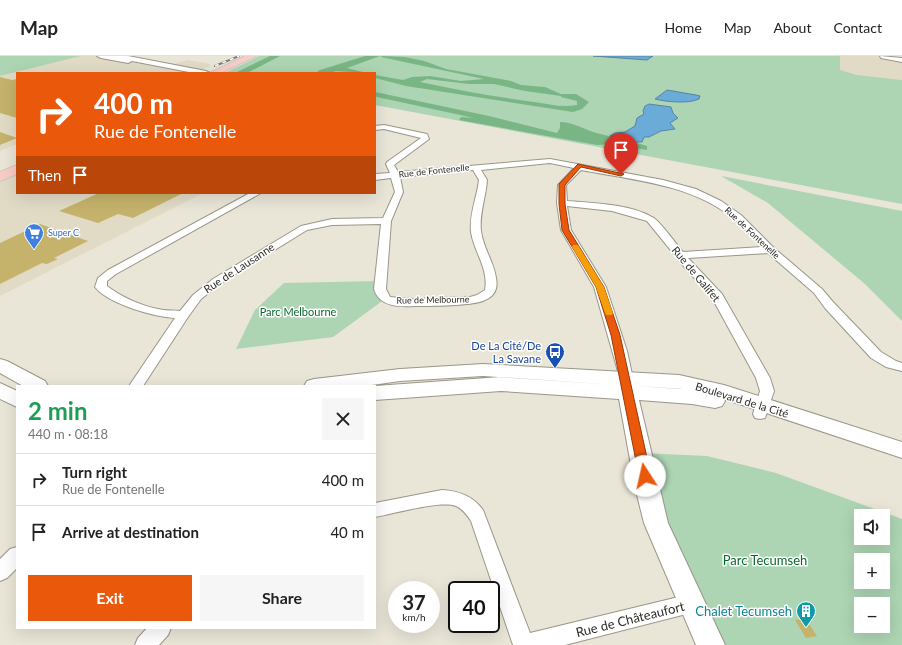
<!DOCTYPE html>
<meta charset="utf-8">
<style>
:root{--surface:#fff;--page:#f6f6f6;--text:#222;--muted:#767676;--line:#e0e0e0;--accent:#ea580c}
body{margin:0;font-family:Lato,sans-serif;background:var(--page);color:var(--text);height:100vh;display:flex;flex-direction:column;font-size:15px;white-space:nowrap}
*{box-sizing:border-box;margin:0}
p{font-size:13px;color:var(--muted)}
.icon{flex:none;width:22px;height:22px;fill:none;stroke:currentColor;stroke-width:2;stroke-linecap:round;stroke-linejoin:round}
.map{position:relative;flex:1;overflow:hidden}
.panel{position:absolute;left:16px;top:329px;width:360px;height:244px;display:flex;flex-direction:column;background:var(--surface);border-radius:0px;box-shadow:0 4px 16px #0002}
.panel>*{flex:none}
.banner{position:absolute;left:16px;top:16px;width:360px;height:122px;border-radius:0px;box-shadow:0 4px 16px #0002;background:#ea580c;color:#fff;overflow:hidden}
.fabs{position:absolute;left:854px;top:453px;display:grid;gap:8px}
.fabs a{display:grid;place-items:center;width:36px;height:36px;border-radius:0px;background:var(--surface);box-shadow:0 4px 16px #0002;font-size:20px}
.speed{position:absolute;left:388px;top:525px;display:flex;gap:8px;font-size:20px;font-weight:700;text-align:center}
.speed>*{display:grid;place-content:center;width:52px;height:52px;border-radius:50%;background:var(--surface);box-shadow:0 4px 16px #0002;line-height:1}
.speed small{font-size:10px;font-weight:400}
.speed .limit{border:2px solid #111;border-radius:6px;background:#fff;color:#111}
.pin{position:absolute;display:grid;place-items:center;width:34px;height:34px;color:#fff;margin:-41px -17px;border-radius:50% 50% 50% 0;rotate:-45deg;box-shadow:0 0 4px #0007}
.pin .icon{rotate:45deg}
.me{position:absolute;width:44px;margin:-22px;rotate:350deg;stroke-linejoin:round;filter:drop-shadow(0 0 3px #0008)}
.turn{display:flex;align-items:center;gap:14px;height:84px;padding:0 12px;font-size:18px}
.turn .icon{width:52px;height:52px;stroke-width:2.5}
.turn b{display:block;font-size:28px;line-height:34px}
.then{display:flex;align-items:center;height:38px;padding:0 12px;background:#0003;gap:8px;font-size:15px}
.round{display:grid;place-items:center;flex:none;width:42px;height:42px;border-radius:0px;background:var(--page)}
.head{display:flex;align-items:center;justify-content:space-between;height:68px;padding:0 12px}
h1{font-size:24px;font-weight:700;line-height:30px;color:#1e9e55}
.action{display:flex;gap:8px;margin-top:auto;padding:8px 12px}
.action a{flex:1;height:46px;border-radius:0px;background:var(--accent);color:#fff;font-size:16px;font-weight:700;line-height:46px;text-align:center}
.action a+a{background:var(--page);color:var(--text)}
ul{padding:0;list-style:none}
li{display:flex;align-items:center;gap:12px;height:52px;padding:0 12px;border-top:1px solid var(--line)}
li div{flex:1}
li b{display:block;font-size:15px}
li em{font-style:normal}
header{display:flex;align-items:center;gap:24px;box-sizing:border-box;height:56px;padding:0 20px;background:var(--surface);border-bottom:1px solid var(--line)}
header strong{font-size:19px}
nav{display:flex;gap:22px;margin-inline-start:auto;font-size:14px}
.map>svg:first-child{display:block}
.built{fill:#e1dbc6}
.green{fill:#add4b3;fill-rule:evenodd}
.forest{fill:#7ab685;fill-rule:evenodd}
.water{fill:#6aabd8;stroke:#5885a3}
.building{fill:#c5b26b}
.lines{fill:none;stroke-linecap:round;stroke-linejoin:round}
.street-casing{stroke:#9a9688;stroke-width:2}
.secondary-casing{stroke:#9a9688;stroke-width:2}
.primary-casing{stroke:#c9c8c7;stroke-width:2}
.street{fill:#fff;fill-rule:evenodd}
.secondary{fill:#fff;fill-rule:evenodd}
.primary{fill:#f9cdc5;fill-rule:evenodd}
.rail-casing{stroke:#817e75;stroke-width:2}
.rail{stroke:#fff;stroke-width:1.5;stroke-dasharray:4;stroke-linecap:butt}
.route{fill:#ea580c;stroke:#983908}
.slow{fill:#f59e0b}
.labels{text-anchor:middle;stroke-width:3;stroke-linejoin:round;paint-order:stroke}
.far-street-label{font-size:9px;fill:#2e2c27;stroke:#fff}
.far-shop-label{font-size:9px;fill:#366cbe;stroke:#fff;text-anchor:start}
.street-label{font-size:11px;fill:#2e2c27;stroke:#fff}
.park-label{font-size:11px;fill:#09692d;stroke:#fff}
.transit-label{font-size:11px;fill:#164399;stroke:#fff;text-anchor:end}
.near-park-label{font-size:13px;fill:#09692d;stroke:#fff}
.near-culture-label{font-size:13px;fill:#0d838f;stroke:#fff;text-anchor:end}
.near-street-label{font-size:13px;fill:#2e2c27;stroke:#fff}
</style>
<header>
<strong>Map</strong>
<nav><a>Home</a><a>Map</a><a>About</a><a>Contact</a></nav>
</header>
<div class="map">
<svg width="902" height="589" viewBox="0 0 902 589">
<rect width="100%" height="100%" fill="#e9e5d7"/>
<!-- built -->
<path class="built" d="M80 0H101L188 17H17V88L0 95V20Z
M840 0H884L902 4V24L857 19 840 14Z
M188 4 210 8V10L198 15 168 10Z
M17 113V137H203L0 240V121Z"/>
<!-- green -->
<path class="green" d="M0 0H81L0 20Z
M259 0H840V14L857 19 902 24V148L375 49V17H225Z
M721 120 902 155V265L865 228 768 147Z
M380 225 385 243 333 281 236 293 255 254 284 227Z
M641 397 707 400 776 417 902 463V589H711ZM861 460H883V482H861ZM861 504H883V526H861ZM861 548H883V570H861Z"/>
<!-- forest -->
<path class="forest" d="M270 0H280L247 17H235Z
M365 0H380L347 12 367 17 336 15 330 17H320L317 15Z
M382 0 405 1 424 5 446 13 511 25 521 29 545 31 561 38H576L589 46 582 53 573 56 438 35 406 30 375 22V19L403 24 412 21 430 20 461 25 484 23 381 1ZM427 23 469 28H494L525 35 561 40V41L577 45V49C562 52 549 48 534 46 496 41 457 34 420 26Z
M375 36 489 60 557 77 560 72V66C571 66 582 72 593 76 611 81 629 84 647 90V94L612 88 597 89 459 64 461 61 474 62 377 41 375 40Z"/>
<!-- water -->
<path class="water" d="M593 0H653L647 4Z
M667 34 696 39 700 40 699 43C689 48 666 46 655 43Z
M649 48 671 51 673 57 678 62 670 67 675 73 661 75 649 81H644L642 86H635L610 80 615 77 625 76 635 70 637 62 644 58 643 55 645 50Z"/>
<!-- building -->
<path class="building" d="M0 21 12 24 17 23V62L0 57Z
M0 76 17 82 0 89Z
M99 137H183L133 162 118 158 98 167 59 155Z
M40 168 88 185 54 202 58 203 47 208 42 207 0 228V187Z
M805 562 817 580 806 582 795 564Z"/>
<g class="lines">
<defs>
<path id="street" d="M384 69 427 78 429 83 394 109 398 116 550 103 663 124 696 133 721 145 741 159 774 192 822 233 833 246 881 296 896 305 902 307V315L886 311 871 302 825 252 814 237 768 197 688 202 722 238 770 322 774 335 765 362 760 363 755 362 753 358 760 335 756 322 711 240 686 213 647 165 612 155 567 150 571 174 606 231 627 295 633 323 631 326 626 328 621 326 594 231 561 174 557 147 558 129 574 112 550 107 481 114 487 124C486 141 479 158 481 175 483 192 494 206 496 222 498 232 495 240 485 244 474 250 429 250 415 250 400 251 379 251 374 233L381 168 332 169 307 174 221 227 201 243 188 261 143 330H129L175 262C155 261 108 248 95 231L98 222 108 214 250 137H261L116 218 107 225V230C120 240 141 250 158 253 165 255 173 254 180 255L193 239 213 223 301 170 332 163 383 162 395 136 391 122 375 124V118L390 117 386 108 387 106 421 82 384 73 375 74V70ZM473 114 479 124C477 141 469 159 471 176 474 196 489 213 485 234L477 239 470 241 413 243 390 241 386 233 391 165 403 136 400 121ZM581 114C633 124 692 128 734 163 744 171 753 182 762 191L683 196C676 188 660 165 652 161 630 148 592 147 567 145L566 129Z
M442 434C459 435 473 440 483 454L530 577 691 538 698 541 701 548 698 555 565 589H513L471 465C467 459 463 453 456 450 440 444 393 458 375 461V447Z
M17 491V512L7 522 0 525V503L10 493Z
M147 572H171L168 579 159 589H135L138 582Z"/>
<path id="secondary" d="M97 0H128L206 15 210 17H194L132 5 128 7 101 2Z
M880 0 902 2V6L881 2Z
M0 303 7 305 45 325 48 330H23L0 317Z
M483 308 679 319 724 329 902 386V402L724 343 725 345 722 350 715 352 692 348 639 344 668 467 725 589H696L644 467 635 431 619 343 501 335 375 344V330L501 321 617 329 483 320 400 325 365 330H304L307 325 314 323 400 313ZM636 330 679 333H683Z
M0 327 17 335V351L0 343Z"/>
<path id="primary" d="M245 0H256L221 17H210Z
M17 109V118L0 125V116Z"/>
</defs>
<!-- street casing -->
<use href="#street" class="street-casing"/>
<!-- secondary casing -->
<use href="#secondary" class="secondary-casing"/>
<!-- primary casing -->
<use href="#primary" class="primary-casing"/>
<!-- street -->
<use href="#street" class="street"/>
<!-- secondary -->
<use href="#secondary" class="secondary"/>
<!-- primary -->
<use href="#primary" class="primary"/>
<defs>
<path id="rail" d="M215 10 239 0"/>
</defs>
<!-- rail casing -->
<use href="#rail" class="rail-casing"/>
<!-- rail -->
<use href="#rail" class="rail"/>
</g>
<!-- route -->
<path class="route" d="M578 108 624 118 621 120 581 111 565 129V148L569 174 604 231 620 279 651 420 649 423 645 424 641 423 639 420 611 279 596 231 562 174 559 148V128Z"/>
<!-- slow -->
<path class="slow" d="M573 189H578L604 231 613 257 612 259H606L605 257 596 231 572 191Z"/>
<!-- icons -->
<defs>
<symbol id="supermarket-pin" viewBox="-11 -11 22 30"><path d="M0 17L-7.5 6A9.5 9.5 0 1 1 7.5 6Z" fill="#3f7fe0" stroke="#fff"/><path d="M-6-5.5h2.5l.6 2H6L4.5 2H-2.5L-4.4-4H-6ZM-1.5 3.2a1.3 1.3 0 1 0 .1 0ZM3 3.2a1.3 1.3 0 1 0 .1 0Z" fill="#fff"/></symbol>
<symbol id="bus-pin" viewBox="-11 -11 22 30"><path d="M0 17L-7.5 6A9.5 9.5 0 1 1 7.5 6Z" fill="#1a4fb4" stroke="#fff"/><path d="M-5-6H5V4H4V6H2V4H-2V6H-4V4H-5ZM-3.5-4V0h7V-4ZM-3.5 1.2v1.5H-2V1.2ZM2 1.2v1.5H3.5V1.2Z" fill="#fff"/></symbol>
<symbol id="building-pin" viewBox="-11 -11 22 30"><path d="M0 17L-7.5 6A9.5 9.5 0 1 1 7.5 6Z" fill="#0f9aa8" stroke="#fff"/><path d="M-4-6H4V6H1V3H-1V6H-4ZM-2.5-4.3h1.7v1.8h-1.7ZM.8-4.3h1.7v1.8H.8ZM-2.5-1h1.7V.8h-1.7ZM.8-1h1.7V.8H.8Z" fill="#fff"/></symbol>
</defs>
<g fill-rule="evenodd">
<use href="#supermarket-pin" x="23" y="166" width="22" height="30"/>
<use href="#bus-pin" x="544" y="285" width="22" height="30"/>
<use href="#building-pin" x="795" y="544" width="22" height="30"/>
</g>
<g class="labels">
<!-- far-street labels -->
<g class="far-street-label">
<text transform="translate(434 115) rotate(-6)" y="3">Rue de Fontenelle</text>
<text transform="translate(752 177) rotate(43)" y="3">Rue de Fontenelle</text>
<text transform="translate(433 244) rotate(-1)" y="3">Rue de Melbourne</text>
</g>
<!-- far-shop labels -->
<g class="far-shop-label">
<text x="48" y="180">Super C</text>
</g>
<!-- street labels -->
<g class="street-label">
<text transform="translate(239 212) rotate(-33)" y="4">Rue de Lausanne</text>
<text transform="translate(696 218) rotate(50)" y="4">Rue de Galifet</text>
<text transform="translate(742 344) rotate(17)" y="4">Boulevard de la Cité</text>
</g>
<!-- park labels -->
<g class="park-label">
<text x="298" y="260">Parc Melbourne</text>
</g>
<!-- transit labels -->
<g class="transit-label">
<text x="541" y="294">De La Cité/De<tspan x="541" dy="13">La Savane</tspan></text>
</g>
<!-- near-park labels -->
<g class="near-park-label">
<text x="765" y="509">Parc Tecumseh</text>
</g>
<!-- near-culture labels -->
<g class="near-culture-label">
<text x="792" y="560">Chalet Tecumseh</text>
</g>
<!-- near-street labels -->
<g class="near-street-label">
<text transform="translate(630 563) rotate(-14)" y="5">Rue de Châteaufort</text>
</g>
</g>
</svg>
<div class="fabs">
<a><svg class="icon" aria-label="sound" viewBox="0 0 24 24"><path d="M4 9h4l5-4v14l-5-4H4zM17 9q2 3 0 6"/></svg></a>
<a>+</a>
<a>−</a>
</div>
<div class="speed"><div>37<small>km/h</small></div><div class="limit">40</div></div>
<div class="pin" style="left:621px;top:118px;background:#d93025"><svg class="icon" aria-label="arrive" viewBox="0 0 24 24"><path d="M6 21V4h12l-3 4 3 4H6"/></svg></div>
<svg class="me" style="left:645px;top:420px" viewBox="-20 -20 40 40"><circle r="19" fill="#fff"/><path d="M0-13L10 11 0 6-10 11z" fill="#ea580c"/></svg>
<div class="banner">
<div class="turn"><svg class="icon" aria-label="right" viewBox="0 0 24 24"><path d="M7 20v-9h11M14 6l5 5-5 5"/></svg><div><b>400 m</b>Rue de Fontenelle</div></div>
<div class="then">Then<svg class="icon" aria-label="arrive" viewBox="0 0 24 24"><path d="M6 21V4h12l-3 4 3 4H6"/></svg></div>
</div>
<section class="panel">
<div class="head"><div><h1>2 min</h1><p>440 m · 08:18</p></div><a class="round"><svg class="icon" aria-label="close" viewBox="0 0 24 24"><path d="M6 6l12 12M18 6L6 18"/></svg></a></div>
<ul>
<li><svg class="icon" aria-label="right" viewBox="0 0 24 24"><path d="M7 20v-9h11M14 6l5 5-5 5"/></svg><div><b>Turn right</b><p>Rue de Fontenelle</p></div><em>400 m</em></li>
<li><svg class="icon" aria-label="arrive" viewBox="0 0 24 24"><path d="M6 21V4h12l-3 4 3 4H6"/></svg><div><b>Arrive at destination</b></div><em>40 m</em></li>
</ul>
<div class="action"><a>Exit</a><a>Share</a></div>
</section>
</div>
